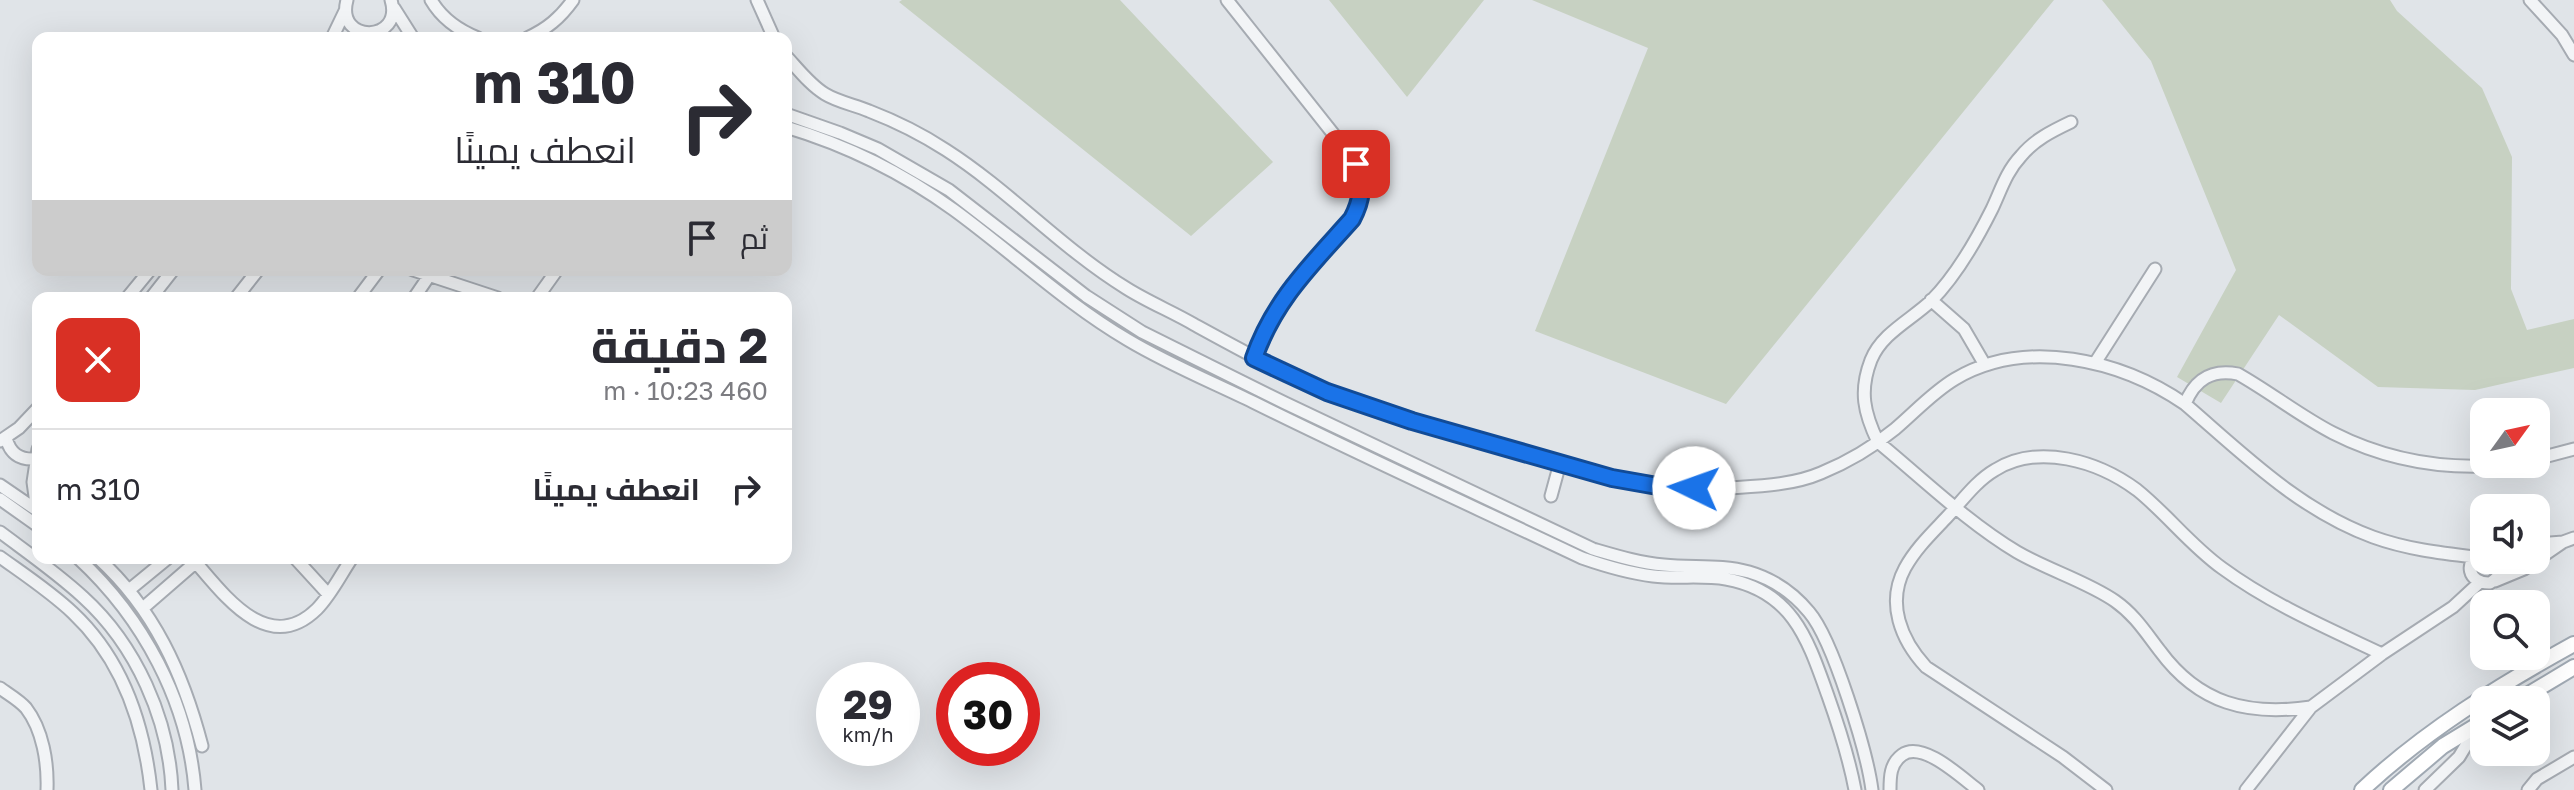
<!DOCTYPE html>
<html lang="ar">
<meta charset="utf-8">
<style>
:root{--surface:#fff;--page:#f7f7f7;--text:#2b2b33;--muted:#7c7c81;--line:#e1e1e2}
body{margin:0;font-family:"Golos Text",Cairo,sans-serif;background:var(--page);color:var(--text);direction:rtl;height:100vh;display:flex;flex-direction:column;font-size:30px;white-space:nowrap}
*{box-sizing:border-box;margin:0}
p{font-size:26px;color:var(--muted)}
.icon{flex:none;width:44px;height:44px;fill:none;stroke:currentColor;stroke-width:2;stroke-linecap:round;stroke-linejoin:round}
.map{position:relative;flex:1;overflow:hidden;direction:ltr}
.drawer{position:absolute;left:32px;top:292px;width:760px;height:272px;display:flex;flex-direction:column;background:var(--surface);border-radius:16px;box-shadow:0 8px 32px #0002;direction:rtl}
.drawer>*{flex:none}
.top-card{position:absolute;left:32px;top:32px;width:760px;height:244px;border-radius:16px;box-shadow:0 8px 32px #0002;direction:rtl;background:#fff;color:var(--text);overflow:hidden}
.needle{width:52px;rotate:57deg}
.buttons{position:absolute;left:2470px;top:398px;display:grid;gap:16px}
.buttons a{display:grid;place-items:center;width:80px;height:80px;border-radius:16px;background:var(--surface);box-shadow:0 8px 32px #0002;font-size:40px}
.speed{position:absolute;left:816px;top:662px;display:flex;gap:16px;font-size:40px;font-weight:700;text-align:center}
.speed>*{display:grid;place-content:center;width:104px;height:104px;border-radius:50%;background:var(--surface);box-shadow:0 8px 32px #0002;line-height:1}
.speed small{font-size:20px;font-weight:400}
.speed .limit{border:12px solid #d22;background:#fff;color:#111}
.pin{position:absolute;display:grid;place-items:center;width:68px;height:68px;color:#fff;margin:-34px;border-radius:16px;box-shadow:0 4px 12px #0006}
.me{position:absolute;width:88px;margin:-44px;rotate:273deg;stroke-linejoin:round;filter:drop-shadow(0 0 6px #0008)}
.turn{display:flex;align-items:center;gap:28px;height:168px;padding:0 24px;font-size:36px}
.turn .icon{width:104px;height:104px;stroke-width:2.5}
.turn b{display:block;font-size:56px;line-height:68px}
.then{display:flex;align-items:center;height:76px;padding:0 24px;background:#0003;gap:16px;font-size:30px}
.round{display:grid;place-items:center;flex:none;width:84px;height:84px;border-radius:16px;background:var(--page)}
.overview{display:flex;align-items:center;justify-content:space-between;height:136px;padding:0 24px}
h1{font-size:48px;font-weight:700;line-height:60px}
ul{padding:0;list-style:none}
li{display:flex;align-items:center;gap:24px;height:120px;padding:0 24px;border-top:2px solid var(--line)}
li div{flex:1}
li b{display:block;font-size:30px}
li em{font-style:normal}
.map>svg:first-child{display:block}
.green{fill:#c7d1c2}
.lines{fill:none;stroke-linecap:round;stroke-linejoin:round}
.minor-casing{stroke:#a6abb2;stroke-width:15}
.major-casing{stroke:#a0a9b3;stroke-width:18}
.minor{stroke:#f2f4f6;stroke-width:11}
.major{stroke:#fff;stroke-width:14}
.route-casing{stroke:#114b97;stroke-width:20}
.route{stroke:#1a73e8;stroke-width:14}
</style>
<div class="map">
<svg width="2574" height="790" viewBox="0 0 2574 790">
<rect width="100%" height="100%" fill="#e0e4e8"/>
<!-- green -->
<path class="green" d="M902 0H1120L1273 162 1191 236 899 2Z
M1329 0H1484L1407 97Z
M1532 0H2054L1726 404 1535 331 1648 48Z
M2102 0H2390L2397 11 2482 88 2512 157 2511 289 2527 330 2574 319V368L2475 390 2378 387 2279 315 2221 403 2177 377 2236 270 2151 61Z"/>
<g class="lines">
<defs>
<path id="minor" d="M347 0C335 44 404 43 391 0
M431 0C442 19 458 30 478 38
M757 0 774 38
M1227 0 1350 155C1364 177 1364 196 1352 219 1312 263 1274 300 1254 358
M2530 0 2562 35 2574 55
M394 8 413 38
M332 38 345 11
M527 38C547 29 560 18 573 0
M786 56C798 69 810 85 825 94 838 102 855 105 869 111 895 121 923 135 946 150 1010 191 1061 248 1126 288 1148 302 1173 312 1195 325 1248 354 1300 383 1357 403 1409 422 1462 435 1515 450 1585 471 1655 493 1729 488 1760 486 1793 485 1821 473 1848 462 1873 447 1895 429 1915 412 1933 392 1955 379 2026 337 2121 360 2185 404 2243 454 2299 510 2373 537 2406 549 2440 553 2474 557
M786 114 840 133 878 149 949 190 1086 296 1142 332 1285 403 1593 549C1617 556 1640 563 1664 565 1693 568 1721 564 1749 572 1773 579 1794 594 1809 612 1833 640 1867 752 1872 790
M2071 122C2052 131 2034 140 2021 156 2006 172 2001 190 1992 209 1976 241 1956 276 1931 301 1911 320 1882 333 1871 360 1859 391 1864 413 1878 442 1923 479 1967 522 2017 552 2048 570 2088 582 2115 601 2135 615 2146 633 2160 651 2199 704 2248 716 2311 707
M786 127C846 145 903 173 954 210 1013 253 1065 303 1128 340 1168 364 1212 382 1253 402 1362 456 1472 506 1582 558 1605 566 1628 573 1653 576 1677 579 1702 575 1726 579 1793 591 1808 640 1828 696 1839 727 1849 758 1855 790
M413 270 498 298
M127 298 150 270
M151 298 173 270
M236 298 258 270
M358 298 379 270
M414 298 429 276
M537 298 557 270
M1931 300 1964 329 1985 365
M2095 363 2155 269
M2185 404C2195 379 2212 369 2238 374 2270 392 2300 416 2333 433 2390 462 2450 471 2513 464
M6 438C10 453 19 460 35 459
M0 441 19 428 38 408
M2536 459 2574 449
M0 485 38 511
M1551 496 1560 463
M0 499 38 526
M37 511 33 482 38 449
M0 532C28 553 57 573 83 597 136 645 169 719 172 790
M2536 544 2563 542 2574 538
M2484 553C2462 560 2468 584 2490 583 2499 578 2503 570 2498 560
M0 557C25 575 51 592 73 613 122 659 144 725 151 790
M78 558C143 618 188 701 195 790
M98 558C154 609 183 673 202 746
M192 558C222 592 267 658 317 609 331 595 341 574 352 558
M295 558 328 594
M2495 581 2524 569 2563 542
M129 590 168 558
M143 608 196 562
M0 688C8 694 19 700 26 708 43 730 48 763 47 790
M1890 790C1890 777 1890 764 1902 755 1922 740 1961 777 1978 790
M2106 790 2063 757 1926 667C1901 640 1886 603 1905 568 1916 548 1932 533 1947 517 1962 501 1976 481 1995 470 2038 443 2098 461 2137 490 2167 514 2190 545 2222 568 2271 604 2327 628 2382 654
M2246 790 2311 707 2382 654 2453 607 2479 583
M2425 790 2459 757 2479 724
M2528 790 2537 779 2574 757"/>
<path id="major" d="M2519 700 2574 667
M2362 790C2425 731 2498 686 2574 644
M2391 790 2443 746 2484 721"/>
</defs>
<!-- minor casing -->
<use href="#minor" class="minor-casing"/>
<!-- major casing -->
<use href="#major" class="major-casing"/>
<!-- minor -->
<use href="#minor" class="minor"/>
<!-- major -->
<use href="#major" class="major"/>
</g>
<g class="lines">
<defs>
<path id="route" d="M1356 164C1364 184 1362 200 1352 219 1312 264 1274 300 1254 358L1327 392 1412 421 1612 478 1663 487 1694 488"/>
</defs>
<!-- route casing -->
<use href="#route" class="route-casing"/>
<!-- route -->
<use href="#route" class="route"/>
</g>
</svg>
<div class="buttons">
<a><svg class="needle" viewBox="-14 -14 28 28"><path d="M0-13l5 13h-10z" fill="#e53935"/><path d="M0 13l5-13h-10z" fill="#7c7c81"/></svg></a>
<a><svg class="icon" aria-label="sound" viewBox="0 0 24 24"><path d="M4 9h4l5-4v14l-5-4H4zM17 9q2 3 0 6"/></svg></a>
<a><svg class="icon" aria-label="search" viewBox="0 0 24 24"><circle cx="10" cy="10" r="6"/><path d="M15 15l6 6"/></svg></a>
<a><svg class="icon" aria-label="layers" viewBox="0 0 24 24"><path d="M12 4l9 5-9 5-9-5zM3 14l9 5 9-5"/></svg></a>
</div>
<div class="speed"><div>29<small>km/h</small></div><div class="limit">30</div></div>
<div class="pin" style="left:1356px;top:164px;background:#d93025"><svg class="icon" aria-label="arrive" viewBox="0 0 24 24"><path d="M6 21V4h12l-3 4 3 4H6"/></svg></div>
<svg class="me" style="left:1694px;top:488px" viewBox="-20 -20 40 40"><circle r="19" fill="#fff"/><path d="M0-13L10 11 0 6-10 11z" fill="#1a73e8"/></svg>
<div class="top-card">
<div class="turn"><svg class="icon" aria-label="right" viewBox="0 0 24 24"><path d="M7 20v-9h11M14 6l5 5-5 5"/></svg><div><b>310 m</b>انعطف يمينًا</div></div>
<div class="then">ثم<svg class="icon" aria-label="arrive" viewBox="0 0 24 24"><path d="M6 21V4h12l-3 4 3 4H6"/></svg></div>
</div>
<section class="drawer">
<div class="overview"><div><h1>2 دقيقة</h1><p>460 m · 10:23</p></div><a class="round" style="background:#d93025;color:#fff"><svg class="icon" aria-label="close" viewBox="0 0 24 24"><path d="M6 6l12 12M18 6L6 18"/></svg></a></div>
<ul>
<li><svg class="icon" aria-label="right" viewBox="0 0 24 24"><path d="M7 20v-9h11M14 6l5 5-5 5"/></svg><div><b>انعطف يمينًا</b></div><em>310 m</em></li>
</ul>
</section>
</div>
